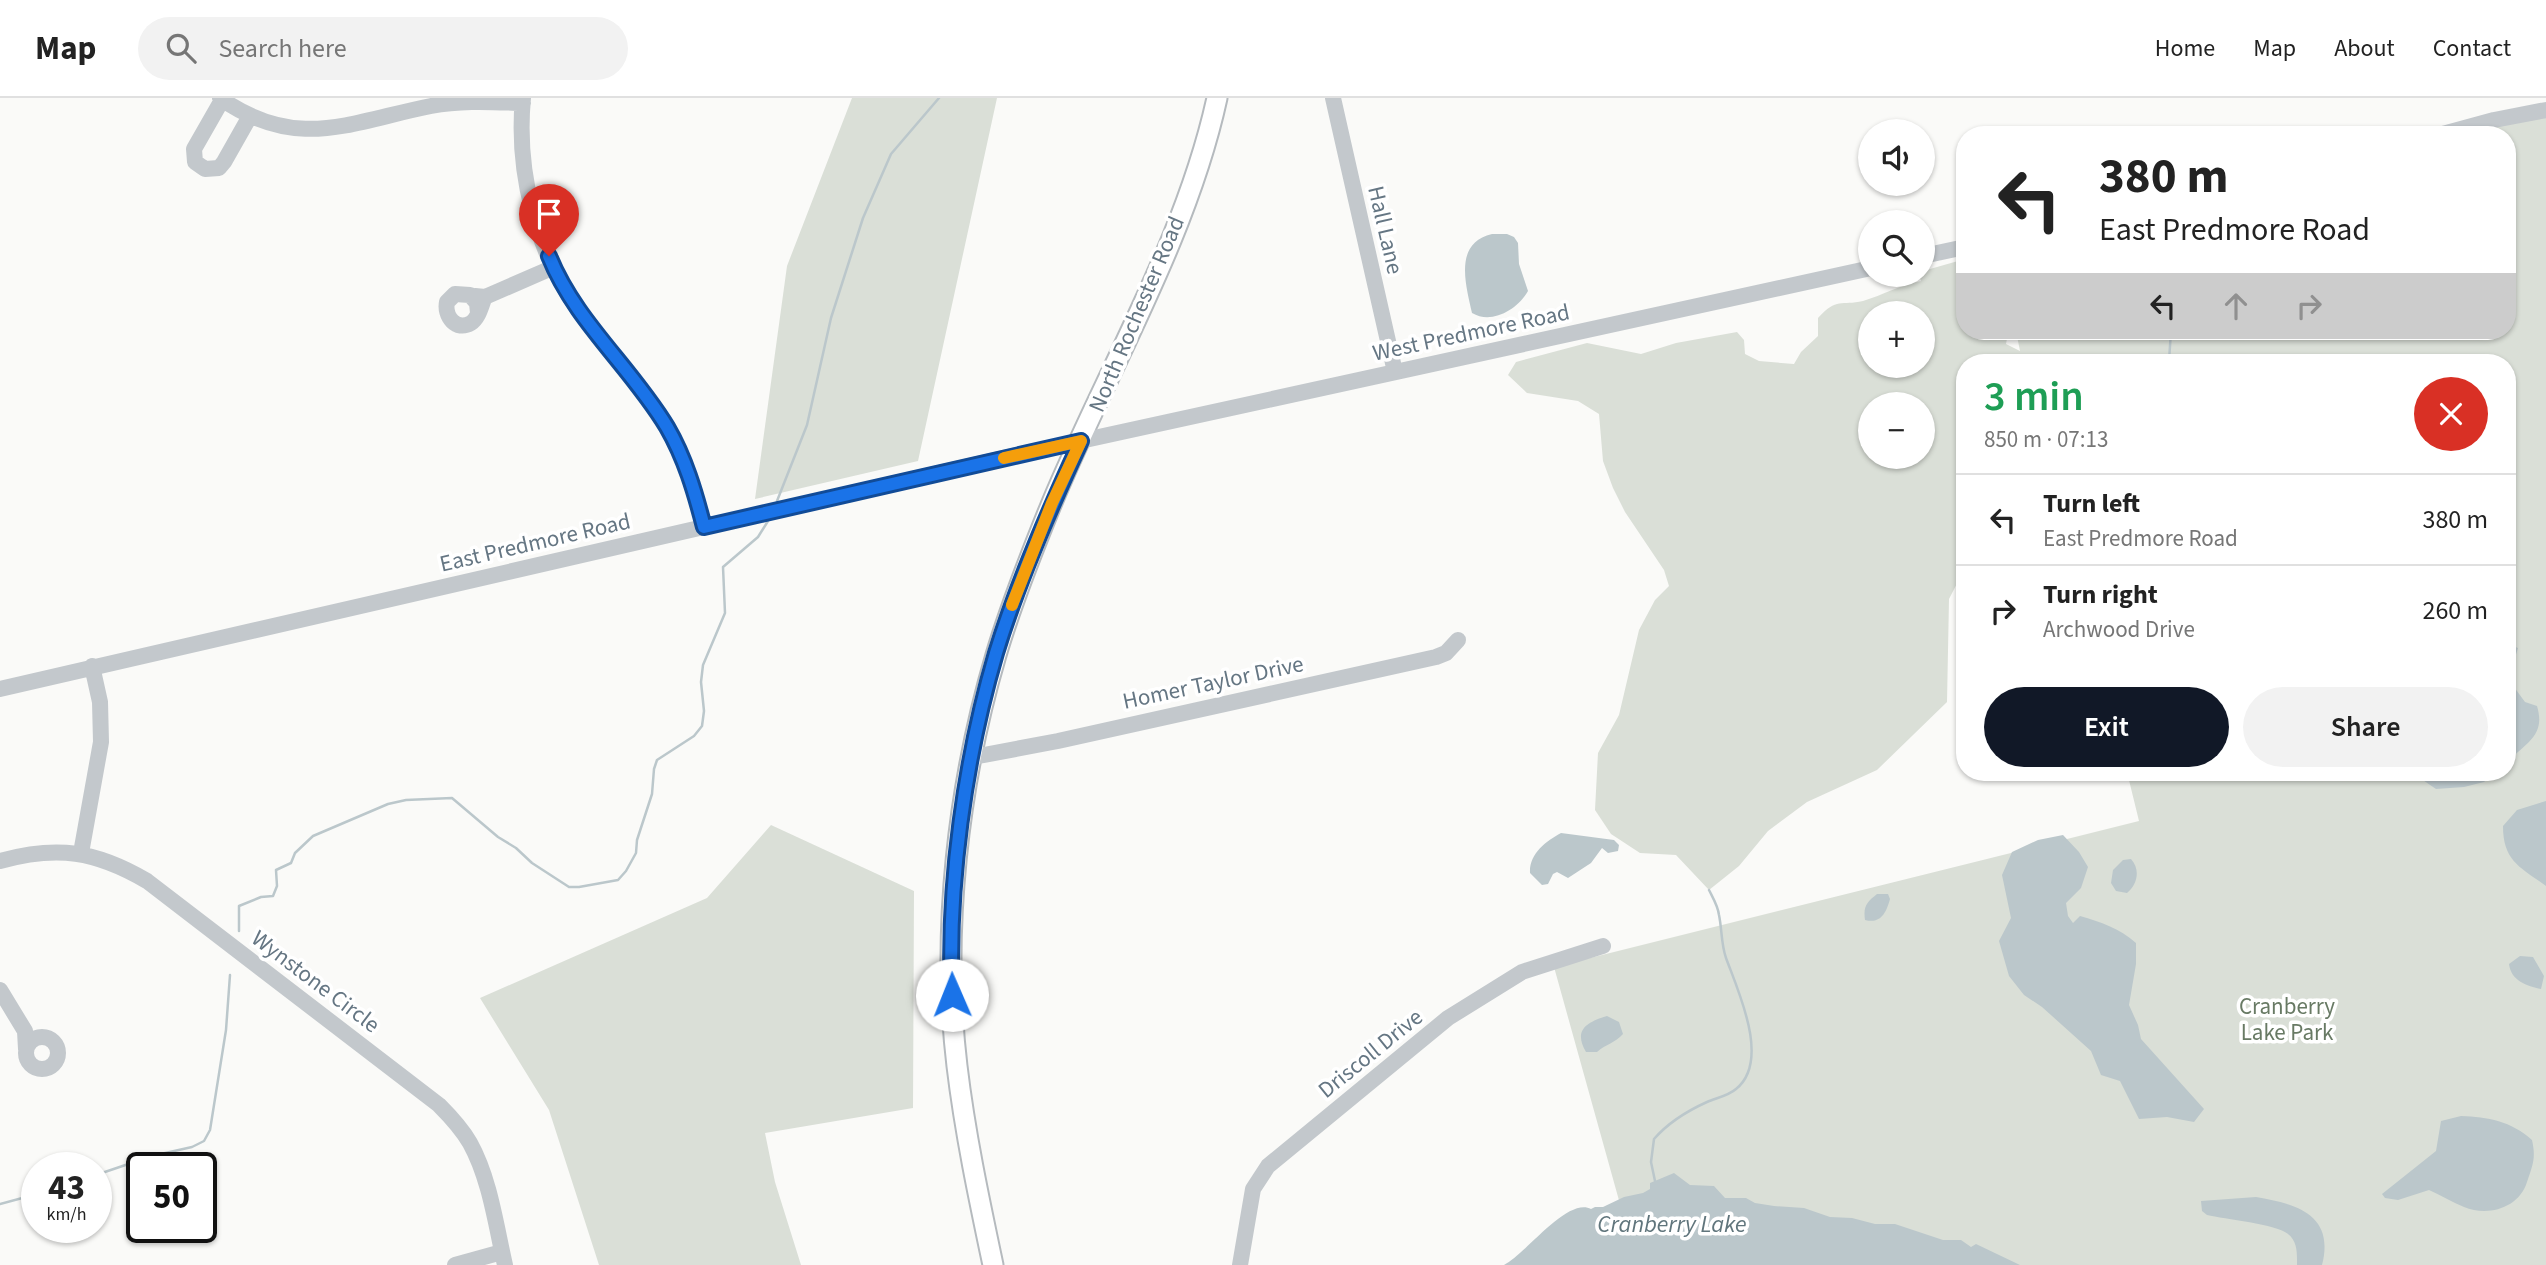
<!DOCTYPE html>
<meta charset="utf-8">
<style>
:root{--surface:#fff;--page:#f2f2f2;--text:#222;--muted:#767676;--line:#e0e0e0;--accent:#111827}
body{margin:0;font-family:"Source Sans 3",sans-serif;background:var(--page);color:var(--text);height:100vh;display:flex;flex-direction:column;font-size:26px;white-space:nowrap}
*{box-sizing:border-box;margin:0}
p{font-size:23px;color:var(--muted)}
.icon{flex:none;width:38px;height:38px;fill:none;stroke:currentColor;stroke-width:2;stroke-linecap:round;stroke-linejoin:round}
.map{position:relative;flex:1;overflow:hidden}
.drawer{position:absolute;left:1956px;top:256px;width:560px;height:427px;display:flex;flex-direction:column;background:var(--surface);border-radius:28px;box-shadow:0 2px 5px #0004}
.drawer>*{flex:none}
.banner{position:absolute;left:1956px;top:28px;width:560px;height:214px;border-radius:28px;box-shadow:0 2px 5px #0004;background:#fff;color:var(--text);overflow:hidden}
.tools{position:absolute;left:1858px;top:21px;display:grid;gap:14px}
.tools a{display:grid;place-items:center;width:77px;height:77px;border-radius:50%;background:var(--surface);box-shadow:0 2px 5px #0004;font-size:35px}
.speed{position:absolute;left:21px;top:1054px;display:flex;gap:14px;font-size:35px;font-weight:700;text-align:center}
.speed>*{display:grid;place-content:center;width:91px;height:91px;border-radius:50%;background:var(--surface);box-shadow:0 2px 5px #0004;line-height:1}
.speed small{font-size:18px;font-weight:400}
.speed .limit{border:4px solid #111;border-radius:10px;background:#fff;color:#111}
.pin{position:absolute;display:grid;place-items:center;width:60px;height:60px;color:#fff;margin:-72px -30px;border-radius:50% 50% 50% 0;rotate:-45deg;box-shadow:0 0 7px #0007}
.pin .icon{rotate:45deg}
.me{position:absolute;width:77px;margin:-38px;rotate:359deg;stroke-linejoin:round;filter:drop-shadow(0 0 5px #0008)}
.turn{display:flex;align-items:center;gap:24px;height:147px;padding:0 28px;font-size:32px}
.turn .icon{width:91px;height:91px;stroke-width:2.5}
.turn b{display:block;font-size:49px;line-height:60px}
.lanes{display:flex;align-items:center;height:66px;padding:0 28px;background:#0003;justify-content:center;gap:35px;direction:ltr}
.lanes .off{opacity:.35}
.round{display:grid;place-items:center;flex:none;width:74px;height:74px;border-radius:37px;background:var(--page)}
.summary{display:flex;align-items:center;justify-content:space-between;height:119px;padding:0 28px}
h1{font-size:42px;font-weight:600;line-height:52px;color:#1e9e55}
.button{display:flex;gap:14px;margin-top:auto;padding:14px 28px}
.button a{flex:1;height:80px;border-radius:42px;background:var(--accent);color:#fff;font-size:28px;font-weight:600;line-height:80px;text-align:center}
.button a+a{background:var(--page);color:var(--text)}
ul{padding:0;list-style:none}
li{display:flex;align-items:center;gap:21px;height:91px;padding:0 28px;border-top:2px solid var(--line)}
li div{flex:1}
li b{display:block;font-size:26px}
li em{font-style:normal}
header{display:flex;align-items:center;gap:42px;box-sizing:border-box;height:98px;padding:0 35px;background:var(--surface);border-bottom:2px solid var(--line)}
header strong{font-size:33px}
nav{display:flex;gap:38px;margin-inline-start:auto;font-size:24px}
.search{width:490px;height:63px;background:var(--page);display:flex;align-items:center;gap:18px;box-sizing:border-box;padding:0 24px;border-radius:38px;color:var(--muted);font-size:26px}
.map>svg:first-child{display:block}
.green{fill:#dadfd7;fill-rule:evenodd}
.water{fill:#bbc7cb}
.lines{fill:none;stroke-linecap:round;stroke-linejoin:round}
.stream{stroke:#bbc7cb;stroke-width:2.5}
.major-casing{stroke:#b5babe;stroke-width:23}
.minor{stroke:#c3c8cc;stroke-width:16}
.major{stroke:#fff;stroke-width:19}
.route-casing{stroke:#114b97;stroke-width:18}
.route{stroke:#1a73e8;stroke-width:12}
.slow{stroke:#f59e0b;stroke-width:12}
.labels{text-anchor:middle;stroke-width:7;stroke-linejoin:round;paint-order:stroke}
.street-label{font-size:23px;fill:#657683;stroke:#fff}
.park-label{font-size:23px;fill:#687a64;stroke:#fff}
.water-label{font-size:24px;font-style:italic;fill:#60757c;stroke:#fff}
</style>
<header>
<strong>Map</strong>
<div class="search"><svg class="icon" aria-label="search" viewBox="0 0 24 24"><circle cx="10" cy="10" r="6"/><path d="M15 15l6 6"/></svg>Search here</div>
<nav><a>Home</a><a>Map</a><a>About</a><a>Contact</a></nav>
</header>
<div class="map">
<svg width="2546" height="1167" viewBox="0 0 2546 1167">
<rect width="100%" height="100%" fill="#fafaf8"/>
<!-- green -->
<path class="green" d="M852 0H997L918 363 755 401 787 168Z
M2546 16V1167H1637L1554 869 2139 723 2127 674H2508V264H1965V470L1949 501 1947 604 1877 672 1807 704 1768 733 1739 768 1709 792 1676 757 1640 755 1611 736 1595 712 1598 655 1619 617 1639 532 1655 502 1669 488 1664 472 1625 414 1613 390 1603 363 1599 316 1578 303 1527 295 1508 277 1516 264 1587 245 1641 256 1676 245 1737 234 1744 242 1745 256 1759 263 1794 266 1801 254 1818 238V220C1837 199 1841 208 1863 203 1883 197 1900 187 1921 183L1919 177H1923V173L1965 161V233H2005L2008 235 2006 246 2020 253 2016 233H2508V37H2457ZM1871 215H1923V268H1871ZM1871 306H1923V359H1871Z
M771 727 914 793 913 1010 765 1035 775 1084 801 1167H599L549 1012 480 900 707 800Z"/>
<!-- water -->
<path class="water" d="M1492 136H1507L1514 139 1518 145 1519 166 1528 193C1518 211 1492 227 1472 215 1466 187 1453 145 1492 136Z
M2508 546 2518 550 2511 573 2514 589 2525 604 2537 608C2546 638 2526 644 2508 664Z
M2411 674H2494L2484 684 2464 689 2436 691Z
M2546 703V788C2520 769 2503 763 2503 728L2517 712Z
M1561 735 1614 742 1619 747 1618 753 1608 755 1602 750 1591 765 1568 780 1557 774 1553 776 1548 786 1542 787 1530 775C1529 756 1546 743 1561 735Z
M2063 737 2079 754 2088 769 2081 790 2066 805 2068 818 2073 825 2080 818C2101 824 2119 830 2136 845V866L2129 907 2138 927 2141 941 2204 1011 2194 1024 2167 1019 2139 1021 2120 983 2101 977 2091 953 2042 909 2024 897 2009 878 1999 843 2011 820 2002 777 2012 754 2038 742Z
M2131 761C2141 772 2137 787 2127 795L2116 793 2111 785 2113 772 2123 762Z
M1877 796H1888L1890 801C1886 815 1881 826 1865 822 1863 808 1867 804 1877 796Z
M2520 858 2533 859 2544 878 2541 891C2527 888 2511 883 2509 866Z
M1607 918 1619 924 1623 936C1615 945 1606 946 1597 954H1586C1573 932 1587 924 1607 918Z
M2461 1018C2488 1019 2511 1023 2532 1042 2536 1060 2533 1066 2527 1084 2519 1110 2488 1119 2464 1109 2452 1104 2440 1097 2429 1092L2398 1102 2385 1100 2382 1096 2436 1053 2441 1023Z
M1674 1075 1690 1087 1714 1088 1725 1100H1746L1755 1105 1774 1108 1804 1110 1830 1119 1852 1120 1875 1126H1895L1943 1142H1961L1971 1149 1976 1146 2020 1167H1504C1526 1156 1567 1099 1591 1111L1595 1109H1603L1624 1099 1643 1095 1650 1091V1085Z
M2256 1099C2296 1106 2335 1116 2322 1167H2297C2297 1156 2298 1144 2288 1136 2277 1126 2224 1121 2207 1117L2202 1113 2201 1103Z"/>
<g class="lines">
<!-- stream -->
<path class="stream" d="M2169 263 2171 233
M777 403 807 327 831 220 863 120 891 56 939 0
M239 833V808L261 799 273 798 277 788 276 772 291 765 295 755 313 738 388 706 406 702 452 700 498 739 516 750 532 765 569 789H579L618 782 626 773 636 755 637 742 652 696 654 671 657 662 694 638 702 628 704 613 701 584 703 567 725 515 723 469 758 439 768 423
M96 1077 152 1058 192 1049 204 1043 210 1032 226 932 230 877
M1655 1083 1651 1064 1654 1041C1668 1025 1687 1013 1707 1004 1716 1000 1728 998 1736 991 1771 963 1738 893 1726 860 1721 846 1722 831 1719 817 1718 808 1713 800 1709 792
M0 1106 37 1096"/>
<defs>
<path id="major" d="M993 1167C979 1101 965 1035 957 968 941 834 958 686 996 557 1011 506 1031 456 1051 407 1106 274 1186 142 1217 0"/>
</defs>
<!-- major casing -->
<use href="#major" class="major-casing"/>
<!-- minor -->
<path class="minor" d="M220 0C297 54 350 24 431 8 462 2 492 4 523 5
M523 0C516 73 536 154 579 213 607 252 642 288 667 329 685 360 695 394 704 429
M1333 0 1395 274
M222 2 194 51 195 64 205 71 219 70 224 64 250 18
M2439 37 2494 22 2546 12
M1923 158 1965 149
M475 198 485 199 554 169
M478 215 477 205 470 197 455 196 447 204C444 218 456 234 471 225 479 220 481 207 485 199
M0 591 1021 356 1871 170
M973 659 1058 643 1436 559 1446 555 1458 542
M81 755 101 644 100 604 92 568
M0 763C57 747 96 753 147 783L439 1007C451 1019 462 1031 470 1045 490 1081 496 1128 505 1167
M0 892 25 933 26 951
M26 955a16 16 0 1 1 32 0a16 16 0 1 1-32 0Z
M455 1167 502 1154
M1240 1167 1253 1091 1268 1068 1448 920 1522 874 1603 848"/>
<!-- major -->
<use href="#major" class="major"/>
</g>
<g class="lines">
<defs>
<path id="route" d="M549 158C575 223 631 269 667 329 685 360 695 394 704 429L1081 343C1049 412 1018 483 996 555 965 660 947 788 952 897"/>
</defs>
<!-- route casing -->
<use href="#route" class="route-casing"/>
<!-- route -->
<use href="#route" class="route"/>
<!-- slow -->
<path class="slow" d="M1004 360 1081 343 1052 405 1012 507"/>
</g>
<g class="labels">
<!-- street labels -->
<g class="street-label">
<text transform="translate(1386 132) rotate(77)" y="8">Hall Lane</text>
<text transform="translate(1136 216) rotate(-67)" y="8">North Rochester Road</text>
<text transform="translate(1471 234) rotate(-12)" y="8">West Predmore Road</text>
<text transform="translate(535 444) rotate(-13)" y="8">East Predmore Road</text>
<text transform="translate(1213 584) rotate(-12)" y="8">Homer Taylor Drive</text>
<text transform="translate(316 883) rotate(37)" y="8">Wynstone Circle</text>
<text transform="translate(1370 955) rotate(-39)" y="8">Driscoll Drive</text>
</g>
<!-- park labels -->
<g class="park-label">
<text x="2287" y="916">Cranberry<tspan x="2287" dy="26">Lake Park</tspan></text>
</g>
<!-- water labels -->
<g class="water-label">
<text x="1672" y="1134">Cranberry Lake</text>
</g>
</g>
</svg>
<div class="tools">
<a><svg class="icon" aria-label="sound" viewBox="0 0 24 24"><path d="M4 9h4l5-4v14l-5-4H4zM17 9q2 3 0 6"/></svg></a>
<a><svg class="icon" aria-label="search" viewBox="0 0 24 24"><circle cx="10" cy="10" r="6"/><path d="M15 15l6 6"/></svg></a>
<a>+</a>
<a>−</a>
</div>
<div class="speed"><div>43<small>km/h</small></div><div class="limit">50</div></div>
<div class="pin" style="left:549px;top:158px;background:#d93025"><svg class="icon" aria-label="arrive" viewBox="0 0 24 24"><path d="M6 21V4h12l-3 4 3 4H6"/></svg></div>
<svg class="me" style="left:952px;top:897px" viewBox="-20 -20 40 40"><circle r="19" fill="#fff"/><path d="M0-13L10 11 0 6-10 11z" fill="#1a73e8"/></svg>
<div class="banner">
<div class="turn"><svg class="icon" aria-label="left" viewBox="0 0 24 24"><path d="M17 20v-9H6M10 6l-5 5 5 5"/></svg><div><b>380 m</b>East Predmore Road</div></div>
<div class="lanes"><svg class="icon" aria-label="left" viewBox="0 0 24 24"><path d="M17 20v-9H6M10 6l-5 5 5 5"/></svg><svg class="icon off" aria-label="ahead" viewBox="0 0 24 24"><path d="M12 20V5M6 11l6-6 6 6"/></svg><svg class="icon off" aria-label="right" viewBox="0 0 24 24"><path d="M7 20v-9h11M14 6l5 5-5 5"/></svg></div>
</div>
<section class="drawer">
<div class="summary"><div><h1>3 min</h1><p>850 m · 07:13</p></div><a class="round" style="background:#d93025;color:#fff"><svg class="icon" aria-label="close" viewBox="0 0 24 24"><path d="M6 6l12 12M18 6L6 18"/></svg></a></div>
<ul>
<li><svg class="icon" aria-label="left" viewBox="0 0 24 24"><path d="M17 20v-9H6M10 6l-5 5 5 5"/></svg><div><b>Turn left</b><p>East Predmore Road</p></div><em>380 m</em></li>
<li><svg class="icon" aria-label="right" viewBox="0 0 24 24"><path d="M7 20v-9h11M14 6l5 5-5 5"/></svg><div><b>Turn right</b><p>Archwood Drive</p></div><em>260 m</em></li>
</ul>
<div class="button"><a>Exit</a><a>Share</a></div>
</section>
</div>
